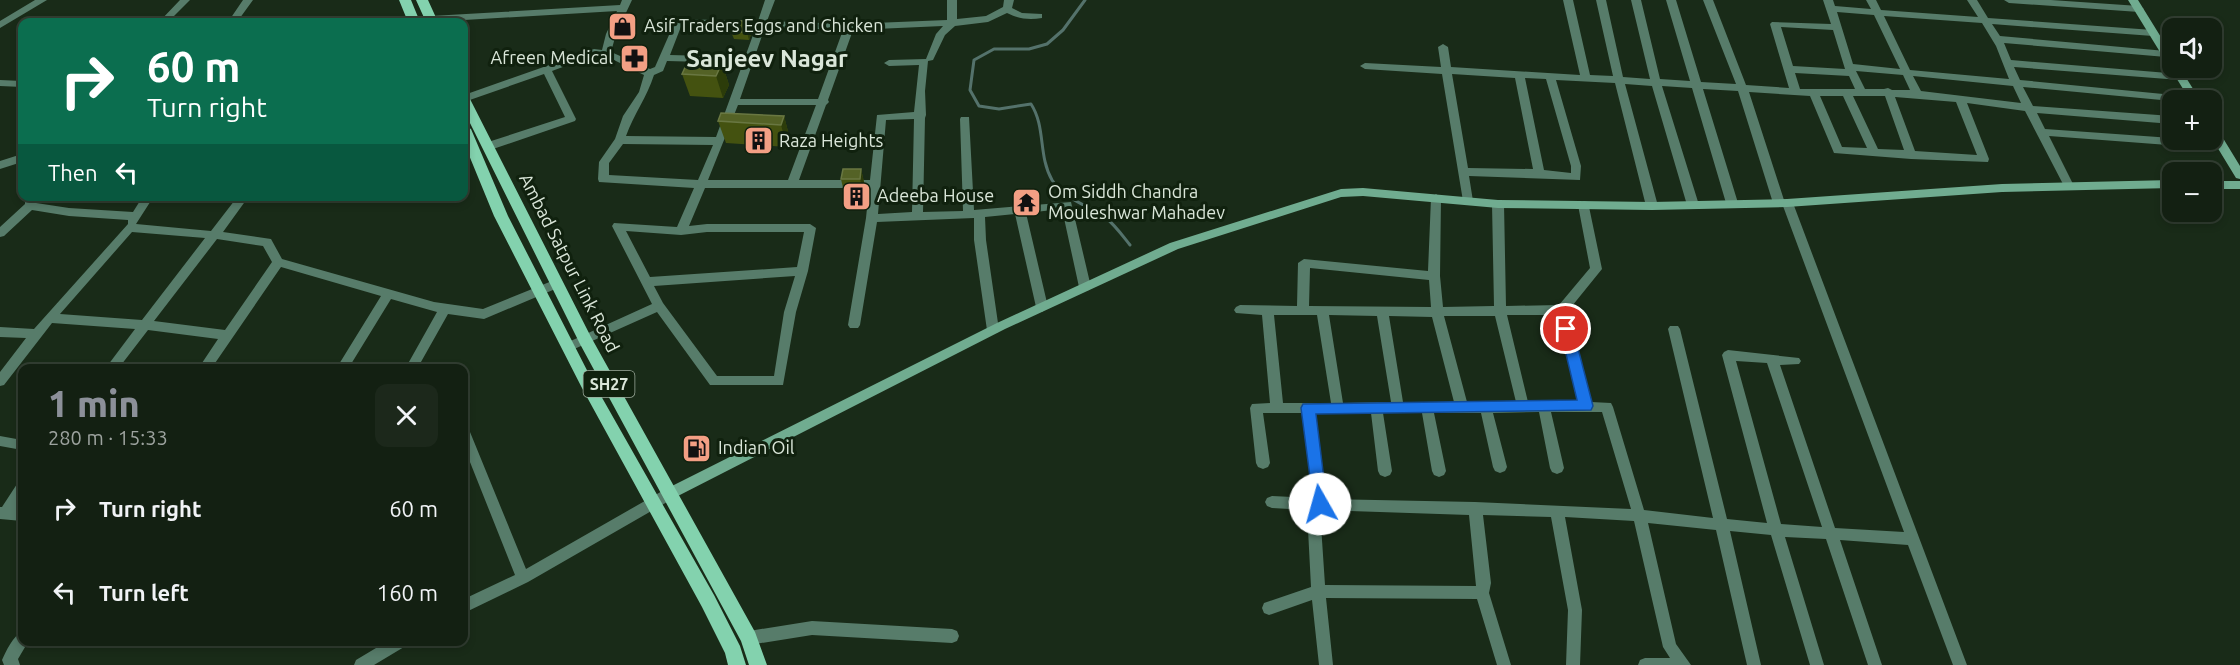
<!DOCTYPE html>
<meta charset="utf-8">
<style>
:root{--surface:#132012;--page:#1c281b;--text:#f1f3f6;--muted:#9da39f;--line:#323e32;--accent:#8c9099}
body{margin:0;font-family:Ubuntu,sans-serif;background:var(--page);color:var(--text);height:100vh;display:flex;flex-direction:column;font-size:22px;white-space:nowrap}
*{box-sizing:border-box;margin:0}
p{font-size:20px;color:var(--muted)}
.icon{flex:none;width:33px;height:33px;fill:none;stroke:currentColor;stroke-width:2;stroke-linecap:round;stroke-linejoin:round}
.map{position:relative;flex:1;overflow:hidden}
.side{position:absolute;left:18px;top:364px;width:450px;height:282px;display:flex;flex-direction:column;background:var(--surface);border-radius:12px;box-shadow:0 3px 9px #0003,0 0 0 2px var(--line)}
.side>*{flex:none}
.hud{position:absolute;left:18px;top:18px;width:450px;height:183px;border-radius:12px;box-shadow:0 3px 9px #0003,0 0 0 2px var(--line);background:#0b6e4f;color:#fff;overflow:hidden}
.fabs{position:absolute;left:2162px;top:18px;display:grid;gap:12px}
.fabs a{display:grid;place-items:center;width:60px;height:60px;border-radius:12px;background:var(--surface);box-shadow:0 3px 9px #0003,0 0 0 2px var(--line);font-size:30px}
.pin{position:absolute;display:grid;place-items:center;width:51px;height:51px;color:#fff;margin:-26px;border:3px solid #fff;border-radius:50%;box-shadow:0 2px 6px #0007}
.me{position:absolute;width:66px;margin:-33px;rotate:353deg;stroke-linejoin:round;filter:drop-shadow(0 0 4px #0008)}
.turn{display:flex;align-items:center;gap:21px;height:126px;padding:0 30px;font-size:27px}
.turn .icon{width:78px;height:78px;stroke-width:2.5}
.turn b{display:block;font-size:42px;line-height:51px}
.then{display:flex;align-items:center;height:57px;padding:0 30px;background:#0003;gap:12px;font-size:22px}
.round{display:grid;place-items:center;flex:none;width:63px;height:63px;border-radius:12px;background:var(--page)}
.head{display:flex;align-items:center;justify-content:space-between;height:102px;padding:0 30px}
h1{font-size:36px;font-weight:800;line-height:45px;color:var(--accent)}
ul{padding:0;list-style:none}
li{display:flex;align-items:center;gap:18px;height:84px;padding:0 30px}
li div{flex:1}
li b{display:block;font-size:22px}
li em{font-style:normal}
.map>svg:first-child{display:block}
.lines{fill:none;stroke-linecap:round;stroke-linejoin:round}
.stream{stroke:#54726b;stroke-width:3}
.street{fill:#577c6a;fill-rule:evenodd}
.secondary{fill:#70ac90;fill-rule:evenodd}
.primary{fill:#83d2ae;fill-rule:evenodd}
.wall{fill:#445210}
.shaded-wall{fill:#2c3c0a}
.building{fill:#546226;stroke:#697742;stroke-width:1.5}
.route{fill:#1a73e8;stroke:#114b97;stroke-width:1.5}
.labels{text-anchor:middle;stroke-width:6;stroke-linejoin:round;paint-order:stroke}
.shield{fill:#10210e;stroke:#9dab9c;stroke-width:1.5}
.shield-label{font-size:16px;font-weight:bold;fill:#dae6d9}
.poi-label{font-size:18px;fill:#dae6d9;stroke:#10210e;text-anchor:start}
.street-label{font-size:18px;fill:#dae6d9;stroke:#10210e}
.district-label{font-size:24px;font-weight:bold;fill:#dae6d9;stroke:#10210e}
</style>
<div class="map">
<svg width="2240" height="665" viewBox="0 0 2240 665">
<rect width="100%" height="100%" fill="#192b18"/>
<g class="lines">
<!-- stream -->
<path class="stream" d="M1085 0 1063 30 1047 44 1029 49H994L974 60 970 90 979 106 999 109 1031 104C1046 127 1038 156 1052 180 1064 199 1087 205 1105 217 1115 225 1122 235 1130 245"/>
<!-- street -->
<path class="street" d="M35 0H47L0 28V21Z
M180 0H190L168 22H159Z
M243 0H253L237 22H228Z
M622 0H632L616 34 611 52 650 69 655 67 676 19 758 21 765 0H775L767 21 849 24 947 20V0H957V19L986 16 1003 7 1004 0H1014L1012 8 1022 13 1042 14V18C1029 20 1019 19 1007 13L988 22 955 26 945 35 933 60 928 61 925 91 926 115 925 118 923 212 963 211 960 119 961 117H969L974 210 1071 202 1091 287 1089 290 1085 291 1079 287 1062 209 1026 213 1048 307 1042 312 1036 307 1015 214 985 217 986 240 999 330 997 333H989L987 330 974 240V218L877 222 860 325 858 328H850L848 325 866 218 869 188H705L689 226 707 224H810L816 228 808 271 796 312 783 385H710L657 312 572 350H564L562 347 564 344 652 304 612 226 614 223 677 227 694 188 599 182 598 179 599 162 615 139 623 116 639 92 644 75 608 57 595 55 552 71 576 119 575 121 493 149 489 150 484 146 485 143 565 117 544 74 464 102V95L555 63 549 54 551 52H557L563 60 594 49 602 50 606 34 617 11 431 22 426 19 431 16 620 5ZM682 24 756 27 745 57 670 55ZM943 26 936 34 926 59 889 60 884 63 889 66 919 65 914 112 877 115 870 180H799L826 105 829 102 828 100 853 30ZM765 27 843 30 818 99H740ZM667 61 743 63 716 137 626 136C634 114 647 97 654 75L663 71ZM738 105H816L788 180H708ZM914 119 912 212 878 214 886 120ZM623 144 713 145 698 180 609 175V163ZM626 231 681 235 707 232H804L797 267 650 277ZM795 276 784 312 774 376H717L663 303 654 286Z
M1563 0H1573L1590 75 1613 76 1596 0H1606L1623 77 1650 79 1631 0H1641L1660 79 1690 81 1666 0H1676L1701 82 1736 84 1703 0H1713L1746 85 1789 88 1770 24 1772 22 1831 24 1823 0H1833L1835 6 1871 9 1866 0H1876L1881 10 1978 17 1967 0H1977L1988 18 2153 30 2158 33 2153 36 1992 24 2000 36 2166 51 2171 54 2166 57 2004 43 2011 60 2180 74 2185 77 2180 80 2014 67 2020 80 2194 97 2199 100 2172 101 2023 87 2033 106 2172 116V124L2037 113 2045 129 2172 138V140L2221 141 2226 145 2221 149 2049 136 2074 186 2069 190 2064 186 2025 111 1967 103 1989 159 1988 162 1911 159 1834 153 1810 96 1749 92 1784 200H1791L1793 203 1967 665H1953L1908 545 1840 540 1882 665H1868L1826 539 1785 537 1824 665H1810L1771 535 1730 531 1761 665H1747L1716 530 1648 523 1676 644 1691 665H1638L1640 660 1645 658H1670L1663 647 1634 521 1565 517 1582 610 1580 665H1566L1568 610 1551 517 1483 515 1491 583 1489 593 1511 665H1497L1477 599 1326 598 1333 665H1319L1312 600 1269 615 1264 613 1262 608 1264 603 1311 587 1307 510 1272 508 1267 506 1265 502 1267 498 1272 496 1313 498 1302 413H1263L1270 463 1268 467 1263 469 1258 467 1256 463 1250 408 1252 404 1270 403 1262 315 1236 313 1234 310 1236 307 1240 305 1297 306 1298 263 1304 259 1428 271 1431 198 1436 194 1441 198 1440 276 1443 307 1494 306 1492 204 1498 200 1504 204 1506 306 1559 305 1590 268 1578 205 1584 201 1588 202 1602 269 1568 311 1591 402 1611 403 1613 407 1644 510 1713 518 1668 329 1670 326H1678L1680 329 1727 519 1767 523 1722 355 1724 352 1728 350 1799 358 1801 361 1799 364 1780 365 1835 528 1904 532 1783 206H1775L1773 203 1738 91 1703 89 1738 203 1736 206 1732 207 1726 203 1692 88 1662 86 1699 205 1693 209 1687 205 1652 86 1625 84 1658 206 1652 210 1646 206 1615 83 1556 80 1581 166 1580 180 1469 176 1473 201 1468 205 1463 201 1442 74 1365 69 1360 66 1365 63 1441 67 1438 47 1443 44 1448 47 1451 67 1580 75ZM1837 12 1874 15 1900 69 1853 64ZM1884 16 1982 23 1996 46 2009 79 1910 70ZM1781 27 1833 30 1845 69 1793 66ZM1856 71 1903 75 1910 90H1892L1888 88 1884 89H1865ZM1795 73 1849 76 1855 89H1800ZM1452 74 1515 78 1533 169 1468 168ZM1913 76 2013 86 2021 103 1921 91ZM1525 78 1546 79 1571 166V173L1544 170ZM1820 96H1843L1867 148 1842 147ZM1853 96H1885L1904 150 1878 149ZM1895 97 1956 102 1977 155 1915 151ZM1310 268 1429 280 1431 307 1309 306ZM1274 315H1317L1331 403H1283ZM1329 315 1377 316 1391 402 1343 403ZM1507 315H1557L1579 402H1528ZM1389 316 1432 317 1454 402H1403ZM1444 316H1495L1516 402H1467ZM1736 361 1767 363 1822 527 1781 524ZM1539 412 1550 468 1552 472 1557 474 1562 472 1564 468 1551 412H1602L1631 509 1475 502 1326 499 1315 413H1371L1378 471 1380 475 1385 477 1390 475 1392 471 1383 413H1422L1432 471 1434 475 1439 477 1444 475 1446 471 1434 413H1481L1493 467 1495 471 1500 473 1505 471 1507 467 1493 413ZM1320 510 1469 515 1476 586 1325 585Z
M2004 0H2051L2139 6 2144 9 2139 12 2009 3Z
M0 80 22 81V87L0 86Z
M22 154V162L0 169V161Z
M25 196H36V203L69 208 133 212 143 196H154L136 224 211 231 238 196H249L223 232 271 239 282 259 434 302 483 309 552 281 556 280 562 284 560 287 484 319 448 314 417 369H405L437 312 391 299 348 369H336L381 296 281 267 211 369H198L218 339 148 330 118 369H105L135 329 52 323 4 385 0 386V372L26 338 0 337V327L34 329 128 224V220L69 216 32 210 4 236 0 237V227L25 204ZM132 232 205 238 142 320 60 314ZM217 239 263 246 272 262 225 330 154 321Z
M464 427 469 428 470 432 526 569 664 490 669 488 674 490 676 494 674 498 528 582 464 613V599L515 575 464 447Z
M0 436 22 440V450L0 446Z
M22 482V499L16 509H22V521L0 519V507H2L17 484Z
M812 621 952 629 957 631 959 636 957 641 952 643 812 635 749 645 744 643 742 638 744 633 749 631Z
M22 632V642H28L18 659 20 665H4L2 660C6 651 13 636 22 632Z
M386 642H406L404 647 374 665H354L356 660Z"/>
<!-- secondary -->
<path class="secondary" d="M2128 0H2138L2172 55V68H2180L2200 100H2190L2170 68 2171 66 2168 65Z
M2211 124 2215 125 2240 166V179L2236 178 2211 137Z
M2172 180V188L2002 192 1787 207 1652 210 1498 208 1363 196 1341 197 1178 249 1005 329 674 498 669 500 664 498 662 494 664 490 997 323 1170 243 1341 189 1363 188 1498 200 1652 202 1787 199 2002 184Z
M2211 181H2240V189H2211Z"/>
<!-- primary -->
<path class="primary" d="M399 0H411L420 22H408Z
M416 0H428L438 22H426Z
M464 95 470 99 591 337 755 632 767 665H749L741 641 580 344 464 111Z
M464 125 471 129 508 216 592 380 714 595 740 646 746 665H728L725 653 702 607 582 388 494 216 464 143Z"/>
</g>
<!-- wall -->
<path class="wall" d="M751 21 753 29 749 40 734 39 731 32Z
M722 63 729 85 723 98 690 96 682 74Z
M784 116 790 139 787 147 726 143 718 121Z
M861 169 866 191 865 201H846L841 179Z"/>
<!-- shaded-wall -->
<path class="shaded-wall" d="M751 21 753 29 749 40 747 32Z
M722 63 729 85 723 98 716 76Z
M784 116 790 139 787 147 781 125Z
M861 169 866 191 865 201 860 179Z"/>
<!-- building -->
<path class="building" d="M735 21H751L747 32H731Z
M688 61 722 63 716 76 682 74Z
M721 113 784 116 781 125 718 121Z
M843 169H861L860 179H841Z"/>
<!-- route -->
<path class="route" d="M1566 324 1573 329 1593 406 1591 410 1316 414 1327 504 1325 508 1320 510 1314 508 1301 408 1303 404 1577 400 1560 329Z"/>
<!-- icons -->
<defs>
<symbol id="shop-square" viewBox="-11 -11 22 22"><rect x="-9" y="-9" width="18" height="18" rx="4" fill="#f39f84" stroke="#10210e"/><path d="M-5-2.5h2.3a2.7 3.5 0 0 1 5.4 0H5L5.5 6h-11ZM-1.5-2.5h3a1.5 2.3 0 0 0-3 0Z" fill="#111"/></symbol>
<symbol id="pharmacy-square" viewBox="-11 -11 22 22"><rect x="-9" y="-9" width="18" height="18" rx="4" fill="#f39f84" stroke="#10210e"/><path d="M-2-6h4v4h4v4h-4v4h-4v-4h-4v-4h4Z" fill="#111"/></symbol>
<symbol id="building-square" viewBox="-11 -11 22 22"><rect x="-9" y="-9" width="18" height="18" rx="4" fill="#f39f84" stroke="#10210e"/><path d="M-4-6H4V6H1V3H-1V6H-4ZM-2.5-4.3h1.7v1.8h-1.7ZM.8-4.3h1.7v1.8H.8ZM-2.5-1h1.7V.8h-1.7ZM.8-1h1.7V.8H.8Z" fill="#111"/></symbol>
<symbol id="temple-square" viewBox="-11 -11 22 22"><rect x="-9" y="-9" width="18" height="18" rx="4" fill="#f39f84" stroke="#10210e"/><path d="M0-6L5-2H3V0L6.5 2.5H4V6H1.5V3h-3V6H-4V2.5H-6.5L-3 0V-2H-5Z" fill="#111"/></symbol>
<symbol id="fuel-square" viewBox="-11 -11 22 22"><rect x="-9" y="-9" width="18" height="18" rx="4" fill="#f39f84" stroke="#10210e"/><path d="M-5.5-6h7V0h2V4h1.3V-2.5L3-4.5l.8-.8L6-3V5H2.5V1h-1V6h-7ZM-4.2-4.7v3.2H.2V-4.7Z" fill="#111"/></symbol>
</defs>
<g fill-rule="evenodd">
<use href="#shop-square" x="606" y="10" width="33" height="33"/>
<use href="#pharmacy-square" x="618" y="42" width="33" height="33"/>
<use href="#building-square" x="742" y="124" width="33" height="33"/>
<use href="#building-square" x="840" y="180" width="33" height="33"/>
<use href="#temple-square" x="1010" y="186" width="33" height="33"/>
<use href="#fuel-square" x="680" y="432" width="33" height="33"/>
</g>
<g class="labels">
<!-- shield labels -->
<rect class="shield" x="583.5" y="371" width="51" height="26" rx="4.5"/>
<g class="shield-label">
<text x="609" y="390">SH27</text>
</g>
<!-- poi labels -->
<g class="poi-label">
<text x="644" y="32">Asif Traders Eggs and Chicken</text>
<text x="613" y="64" text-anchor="end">Afreen Medical</text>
<text x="779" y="147">Raza Heights</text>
<text x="1048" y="198">Om Siddh Chandra<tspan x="1048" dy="21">Mouleshwar Mahadev</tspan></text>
<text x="877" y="202">Adeeba House</text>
<text x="718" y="454">Indian Oil</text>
</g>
<!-- street labels -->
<g class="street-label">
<text transform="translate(569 263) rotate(63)" y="6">Ambad Satpur Link Road</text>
</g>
<!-- district labels -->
<g class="district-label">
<text x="767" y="67">Sanjeev Nagar</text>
</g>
</g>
</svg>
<div class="fabs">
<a><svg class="icon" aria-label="sound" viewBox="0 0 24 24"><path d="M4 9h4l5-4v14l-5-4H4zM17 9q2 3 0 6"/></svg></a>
<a>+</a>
<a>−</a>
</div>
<div class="pin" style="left:1566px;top:329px;background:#d93025"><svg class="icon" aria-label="arrive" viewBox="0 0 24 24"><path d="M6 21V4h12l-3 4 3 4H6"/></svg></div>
<svg class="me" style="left:1320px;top:504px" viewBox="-20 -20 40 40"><circle r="19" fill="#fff"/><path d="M0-13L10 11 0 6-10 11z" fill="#1a73e8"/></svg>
<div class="hud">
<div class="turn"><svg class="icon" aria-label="right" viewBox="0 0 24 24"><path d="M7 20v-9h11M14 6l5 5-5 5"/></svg><div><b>60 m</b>Turn right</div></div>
<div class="then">Then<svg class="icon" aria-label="left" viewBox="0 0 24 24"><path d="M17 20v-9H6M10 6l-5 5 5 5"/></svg></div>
</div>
<section class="side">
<div class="head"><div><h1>1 min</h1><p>280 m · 15:33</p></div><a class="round"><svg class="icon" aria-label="close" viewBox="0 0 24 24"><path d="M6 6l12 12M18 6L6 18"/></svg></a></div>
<ul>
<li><svg class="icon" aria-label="right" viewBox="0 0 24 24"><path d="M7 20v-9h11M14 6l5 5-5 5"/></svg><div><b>Turn right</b></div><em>60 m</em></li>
<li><svg class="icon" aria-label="left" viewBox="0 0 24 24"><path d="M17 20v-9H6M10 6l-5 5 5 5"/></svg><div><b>Turn left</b></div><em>160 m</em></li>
</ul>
</section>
</div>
